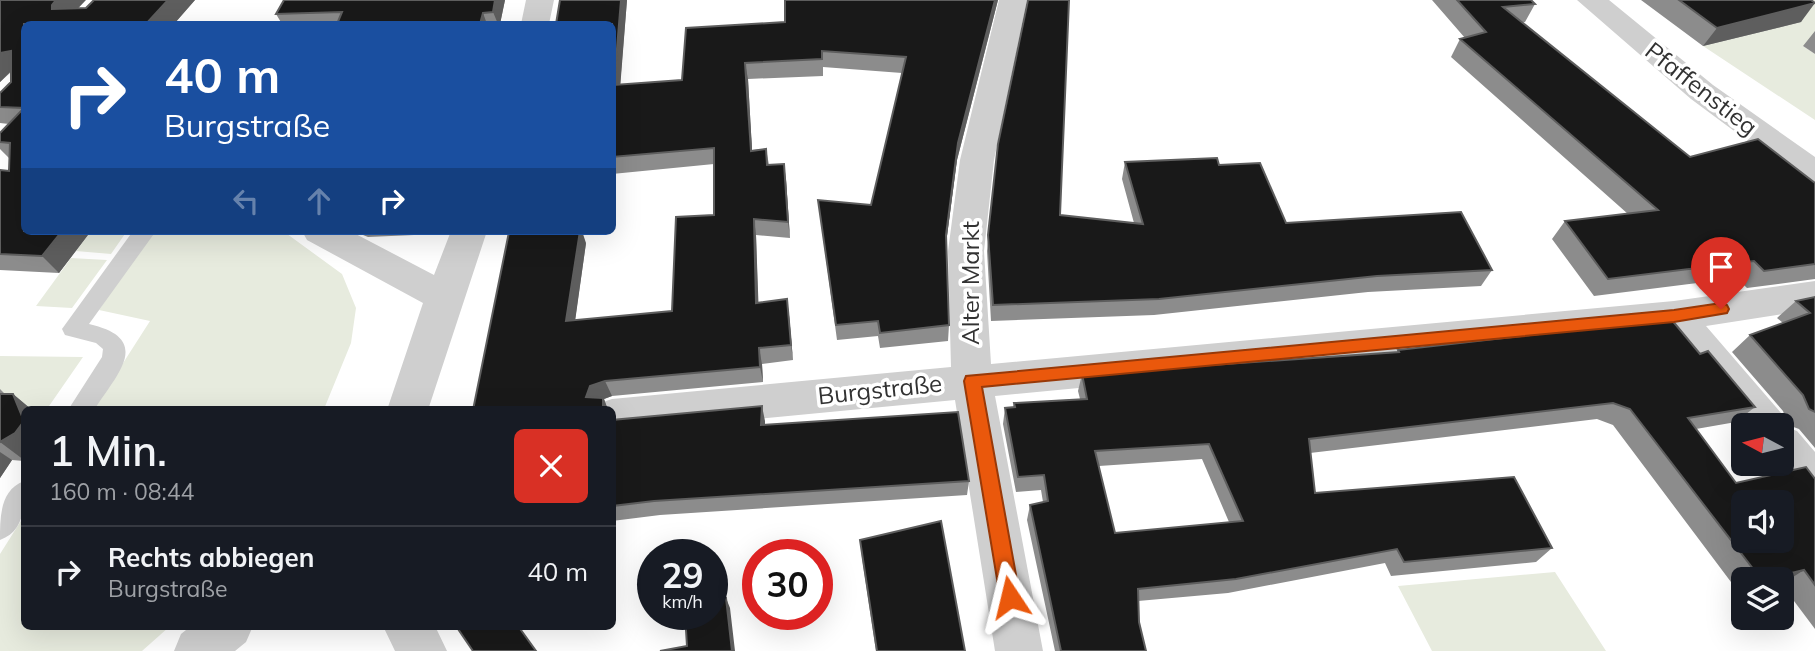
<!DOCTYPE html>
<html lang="de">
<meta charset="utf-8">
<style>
:root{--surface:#171b24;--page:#20242c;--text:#f1f3f6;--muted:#9ea1a6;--line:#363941}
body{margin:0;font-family:Mulish,sans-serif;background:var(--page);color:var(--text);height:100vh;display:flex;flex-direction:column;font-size:26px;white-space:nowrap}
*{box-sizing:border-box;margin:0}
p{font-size:23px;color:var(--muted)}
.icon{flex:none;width:38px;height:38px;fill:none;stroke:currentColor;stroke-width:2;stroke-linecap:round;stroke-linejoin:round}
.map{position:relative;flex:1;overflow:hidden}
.sheet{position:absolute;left:21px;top:406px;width:595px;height:224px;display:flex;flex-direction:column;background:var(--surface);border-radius:10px;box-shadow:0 7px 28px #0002}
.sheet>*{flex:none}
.guide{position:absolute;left:21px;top:21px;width:595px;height:214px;border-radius:10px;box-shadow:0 7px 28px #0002;background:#1a4fa0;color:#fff;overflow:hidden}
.needle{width:46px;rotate:277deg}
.fabs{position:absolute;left:1731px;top:413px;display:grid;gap:14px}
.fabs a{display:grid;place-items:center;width:63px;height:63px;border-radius:10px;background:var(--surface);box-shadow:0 7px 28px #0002;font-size:35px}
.speed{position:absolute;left:637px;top:539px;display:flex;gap:14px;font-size:35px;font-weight:700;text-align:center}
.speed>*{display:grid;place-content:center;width:91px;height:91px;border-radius:50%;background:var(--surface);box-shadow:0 7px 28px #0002;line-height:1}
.speed small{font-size:18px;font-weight:400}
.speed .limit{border:10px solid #d22;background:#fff;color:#111}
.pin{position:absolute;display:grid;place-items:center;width:60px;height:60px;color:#fff;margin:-72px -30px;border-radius:50% 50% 50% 0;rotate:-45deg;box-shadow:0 0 7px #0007}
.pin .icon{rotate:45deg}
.me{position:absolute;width:77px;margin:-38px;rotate:350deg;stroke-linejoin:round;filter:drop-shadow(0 0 5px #0008)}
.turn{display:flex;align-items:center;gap:24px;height:147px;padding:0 28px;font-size:32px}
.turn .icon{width:91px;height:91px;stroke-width:2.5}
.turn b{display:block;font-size:49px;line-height:60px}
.lanes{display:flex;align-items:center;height:66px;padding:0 28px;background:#0003;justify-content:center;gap:35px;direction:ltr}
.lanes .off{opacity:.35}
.round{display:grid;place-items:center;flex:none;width:74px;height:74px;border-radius:10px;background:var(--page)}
.summary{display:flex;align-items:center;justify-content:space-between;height:119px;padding:0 28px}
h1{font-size:42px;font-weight:600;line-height:52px}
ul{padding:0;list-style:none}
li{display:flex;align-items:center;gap:21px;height:91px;padding:0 28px;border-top:2px solid var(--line)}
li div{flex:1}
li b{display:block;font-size:26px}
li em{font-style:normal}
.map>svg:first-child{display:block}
.green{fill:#e7ebde}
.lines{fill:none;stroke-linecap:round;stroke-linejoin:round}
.service{fill:#cfcfcf;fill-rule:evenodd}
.minor{fill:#cfcfcf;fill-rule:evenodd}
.tertiary{fill:#cfcfcf;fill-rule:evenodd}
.wall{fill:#8c8c8c;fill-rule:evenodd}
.shaded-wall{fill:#5e5e5e}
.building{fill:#191919;stroke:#5e5e5e;stroke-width:2;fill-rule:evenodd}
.route{fill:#ea580c;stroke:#983908;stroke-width:2}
.labels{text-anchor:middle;stroke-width:7;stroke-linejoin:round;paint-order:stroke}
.street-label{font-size:24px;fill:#323232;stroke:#fff}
</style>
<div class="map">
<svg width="1815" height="651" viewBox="0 0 1815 651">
<rect width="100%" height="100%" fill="#fff"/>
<!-- green -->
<path class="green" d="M1768 0H1815V42L1803 46 1815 54V120L1703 46 1800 22Z
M91 231H127L111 254 76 251Z
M150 231H283L342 274 356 308 351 343 324 409 93 410 150 321 99 310Z
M71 258 107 260 72 308 36 306Z
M0 356 83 357 47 409 24 410 0 395Z
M24 516V626L169 627 142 651H0V554Z
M1555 572 1606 651H1432L1398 586Z"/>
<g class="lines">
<!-- service -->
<path class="service" d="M133 231H156L89 324C154 339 117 374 94 410H68L102 357 103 349 96 343 65 335 62 329Z
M24 481C26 503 25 531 0 540 0 517 0 490 24 481Z"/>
<!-- minor -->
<path class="minor" d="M526 0H554L549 24H521Z
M999 0H1027L994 160 984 251 991 364 1674 301 1815 281V309L1706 326 1781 413 1786 427 1797 431 1815 452V503L1800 498 1773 464H1782V425L1743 427 1665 332 995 396 1043 651H995L955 400 612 433V410H595L597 404 612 399 951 367 948 251 960 160Z
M302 231H350L434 275 451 231H487L428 410H387L423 303 307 240Z
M191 626H253L246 642 235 651H174L181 634Z
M383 626H435L447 651H395Z"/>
<!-- tertiary -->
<path class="tertiary" d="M1577 0H1609L1713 85 1815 157V186L1803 182 1691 99Z"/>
</g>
<!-- wall -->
<path class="wall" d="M0 0 78 8H86L94 0H195L174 24H24V231H91L59 273 0 270V170L9 171V158L0 149V133L9 124 0 123V93L11 82V72L0 82Z
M505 0 500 24H282L276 14Z
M560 0H627L620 85 682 80 785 22V0H998L957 160 946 244 949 325 948 341 880 348 878 336 837 340 818 200 871 205 902 73 823 67V76L748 79 752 150 766 149 769 165 786 180 790 238 756 235 758 302 789 315 793 360 762 364 763 382 612 396 604 399 608 410H473L586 243 575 320 672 311 714 215V164L612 174V24Z
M1432 0H1531L1535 4 1525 22 1522 23 1690 157 1815 183V279L1747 288 1737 278 1594 296 1552 239 1565 221 1628 214 1451 57 1460 39 1465 38Z
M1641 0H1811L1801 22 1703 46Z
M1815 31V54L1803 46Z
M998 144 1060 215 1134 223 1122 179 1125 162 1219 165 1286 223 1492 270 1481 286 1368 292 1154 315 991 321 987 251Z
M361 231H438L437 234 368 237 363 235Z
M1815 297V448L1799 429 1788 425 1783 411 1732 352 1750 335 1783 323 1777 318 1796 301Z
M1398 350 1700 354 1755 407 1736 422 1696 429 1736 483 1815 479V629L1782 585V579H1743V593L1740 594 1613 425 1597 419 1310 453 1315 493 1552 548 1536 562 1391 576 1385 563 1228 593 1138 601 1139 622 1146 651H1055L1027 520 1030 505 1043 502 1041 490 1016 492 1003 424 1005 408 1013 407 1014 403 1080 399 1078 391 1082 374 1397 352ZM1202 459 1229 522 1115 533 1099 466Z
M0 389 5 394H13L32 410H24V461L12 460 0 478Z
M612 420 765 421V425L969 481 967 495 660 515 612 521Z
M860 540 965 651H876L862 558Z"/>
<!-- shaded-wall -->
<path class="shaded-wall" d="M56 0H86L65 22 52 9V5Z
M168 0H195L174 24H146Z
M495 0H505L500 24H498L493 12Z
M621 0H627L619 102 614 85Z
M995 0H998L957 160 945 251 946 235 958 143Z
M1815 3 1801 22 1703 46 1717 28Z
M483 13 487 24H480Z
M11 51V71L0 82V53Z
M745 63 748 79 753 167 751 151Z
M784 164 786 180 790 238 788 222Z
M754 219 756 235 759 318 756 303Z
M62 231H91L59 273 42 256Z
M580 231H582L586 243 573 336 566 321Z
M787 299 789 315 793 360 791 345Z
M759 348 762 364 763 382 760 367Z
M605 381 612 396 604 399 608 410H603L586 397 590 386Z
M13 394 32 410H24V421Z
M762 406 765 421V440L761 425Z
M24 421V460L0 442Z
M0 452 12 460 0 478Z
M1804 570 1782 584V579H1766Z
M726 598 730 608 735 651H732Z"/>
<!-- building -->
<path class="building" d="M0 0H56L52 5V9L86 8 94 0H168L146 24H24V231H62L42 256 0 254V170L9 171 10 143 0 142V133L24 108 0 107V93L11 82V51L0 53Z
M284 0H495L493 12 483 13 480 24H337L342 12 276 14Z
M560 0H621L614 85 682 80 686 28 785 22V0H995L958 143 946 235 949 325 880 333 878 321 836 325 818 200 871 205 906 57 822 51V59L745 63 751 151 766 149 767 165 784 164 788 222 754 219 756 303 787 299 791 345 759 348 760 367 605 381 590 386 586 397 603 398V410H473L509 232 529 231H580L566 321 672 311 676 217 714 215V148L612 157V24H556Z
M1028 0H1069L1060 215 1143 224 1125 162 1217 158 1219 165 1260 163 1286 223 1461 212 1492 270 1377 276 1159 299 993 305 988 235 998 144Z
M1457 0H1531L1535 4 1503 7 1690 157 1758 139 1815 183V264L1764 271 1754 261 1608 279 1565 221 1658 210 1460 39 1486 32Z
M1679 0H1811L1815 3 1717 28Z
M1815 297V412L1809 409 1803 395 1750 335 1810 313 1796 301Z
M1671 319 1700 354 1708 351 1755 407 1688 418 1736 483 1806 467 1815 479V585L1804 570 1766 579H1761L1630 409 1613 403 1309 439 1315 493 1514 477 1552 548 1404 562 1397 549 1236 579 1138 589 1139 622 1146 651H1061L1030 505 1048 501 1044 475 1018 477 1005 408 1015 407 1014 403 1087 399 1082 374 1399 352 1398 350ZM1209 444 1243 521 1115 533 1095 451ZM1743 502H1782V541H1743Z
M0 394H13L24 421 15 433 0 442Z
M762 406 761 425 958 412 969 481 654 501 612 506V420Z
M941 521 965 651H877L860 540Z
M726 598 732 651H660L687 646 685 614H712V601Z
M456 626H518L536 651H473Z"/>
<!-- route -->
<path class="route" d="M1721 303 1727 305 1729 309 1727 313 1674 322 982 387 1020 597 1017 603 1010 606 1003 603 1000 597 964 381 966 376 1674 310Z"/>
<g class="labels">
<!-- street labels -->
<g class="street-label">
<text transform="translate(1701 89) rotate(38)" y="8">Pfaffenstieg</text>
<text transform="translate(971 283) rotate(-90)" y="8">Alter Markt</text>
<text transform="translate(880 390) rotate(-6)" y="8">Burgstraße</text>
</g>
</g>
</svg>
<div class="fabs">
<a><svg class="needle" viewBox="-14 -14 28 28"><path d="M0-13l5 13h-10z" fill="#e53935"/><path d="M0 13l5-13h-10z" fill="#9ea1a6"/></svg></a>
<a><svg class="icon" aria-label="sound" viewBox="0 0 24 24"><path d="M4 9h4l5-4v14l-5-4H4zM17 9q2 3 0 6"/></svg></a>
<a><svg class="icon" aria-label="layers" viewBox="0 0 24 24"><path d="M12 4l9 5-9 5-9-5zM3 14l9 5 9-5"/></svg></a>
</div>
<div class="speed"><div>29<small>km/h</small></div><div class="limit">30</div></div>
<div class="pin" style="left:1721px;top:309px;background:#d93025"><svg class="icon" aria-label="arrive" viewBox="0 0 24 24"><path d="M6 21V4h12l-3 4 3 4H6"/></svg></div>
<svg class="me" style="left:1010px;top:597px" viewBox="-20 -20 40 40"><path d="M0-17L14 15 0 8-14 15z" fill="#ea580c" stroke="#fff" stroke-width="4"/></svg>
<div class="guide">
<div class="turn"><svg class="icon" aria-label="right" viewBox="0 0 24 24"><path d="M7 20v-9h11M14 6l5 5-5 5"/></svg><div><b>40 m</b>Burgstraße</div></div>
<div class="lanes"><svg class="icon off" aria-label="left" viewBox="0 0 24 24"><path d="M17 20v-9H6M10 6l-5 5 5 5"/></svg><svg class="icon off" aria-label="ahead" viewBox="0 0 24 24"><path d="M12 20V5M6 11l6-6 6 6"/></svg><svg class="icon" aria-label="right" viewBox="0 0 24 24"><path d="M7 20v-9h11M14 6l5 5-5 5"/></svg></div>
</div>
<section class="sheet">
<div class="summary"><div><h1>1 Min.</h1><p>160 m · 08:44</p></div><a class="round" style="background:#d93025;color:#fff"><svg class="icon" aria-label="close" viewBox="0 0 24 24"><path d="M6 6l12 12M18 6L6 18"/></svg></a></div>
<ul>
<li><svg class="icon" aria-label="right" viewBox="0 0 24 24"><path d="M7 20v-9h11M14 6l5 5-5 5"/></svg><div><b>Rechts abbiegen</b><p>Burgstraße</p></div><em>40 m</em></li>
</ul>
</section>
</div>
